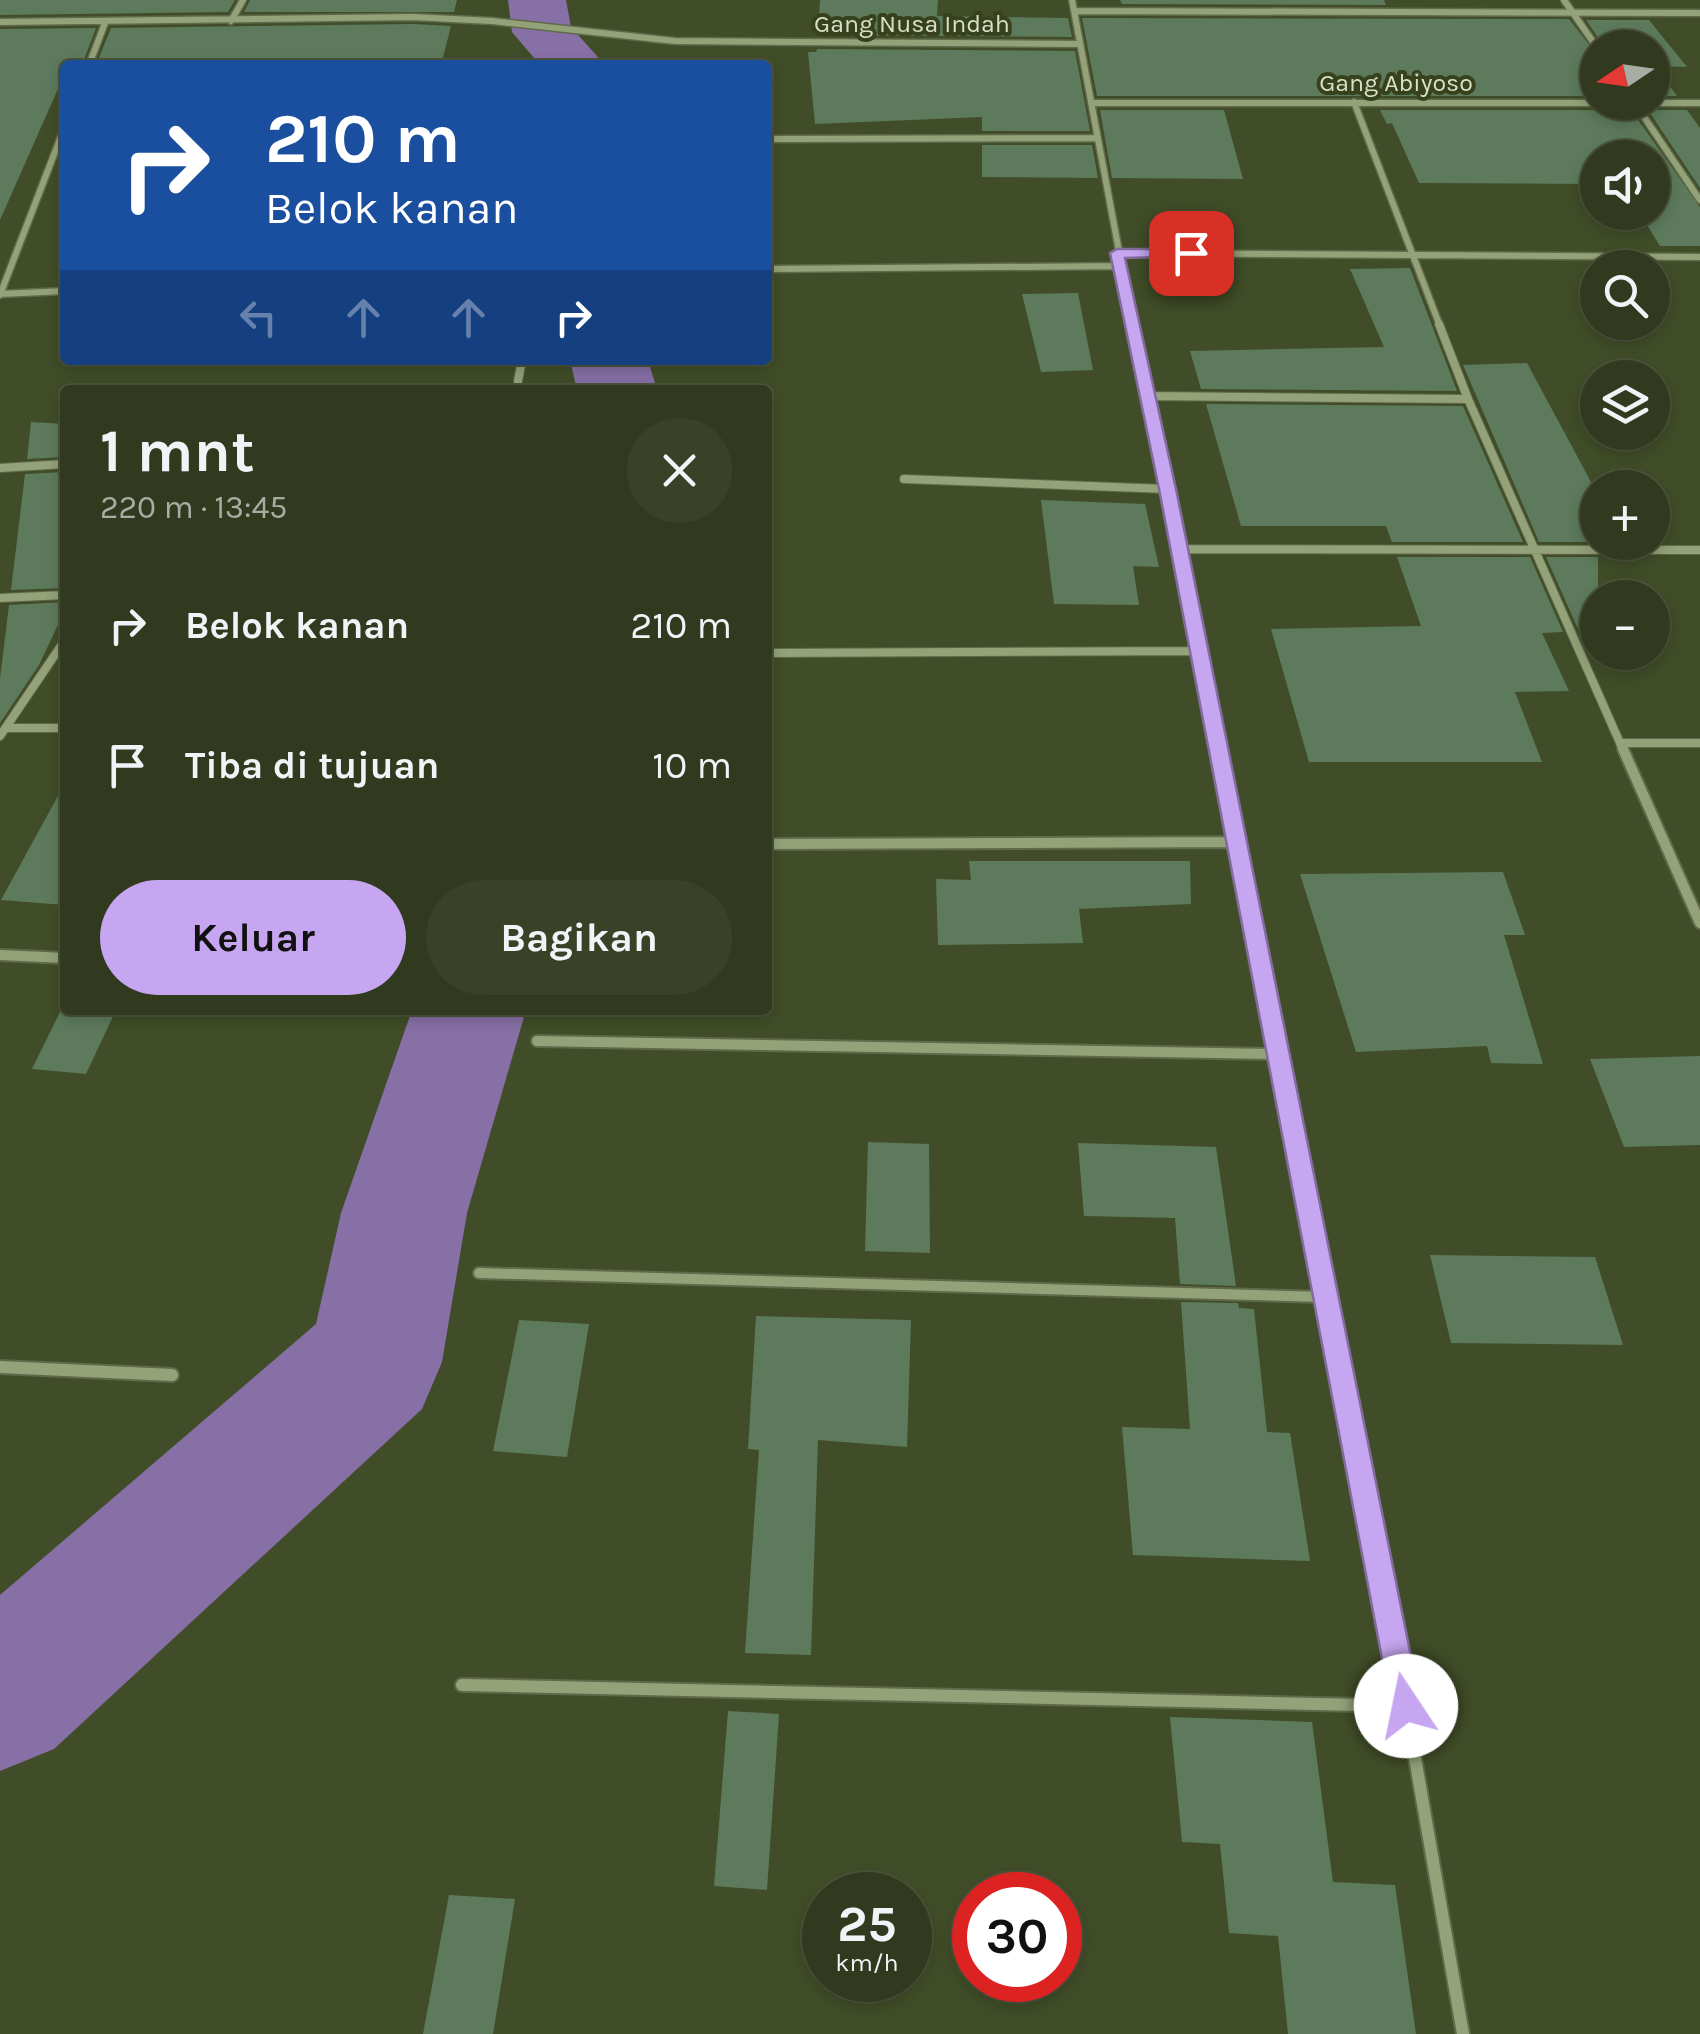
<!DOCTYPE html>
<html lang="id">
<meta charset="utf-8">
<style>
:root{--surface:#313a1e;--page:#394127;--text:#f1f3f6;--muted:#a8ada4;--line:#4c543c;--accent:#c6a6f0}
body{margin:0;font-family:Karla,sans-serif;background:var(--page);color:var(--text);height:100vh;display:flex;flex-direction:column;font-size:38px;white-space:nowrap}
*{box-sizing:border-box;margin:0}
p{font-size:32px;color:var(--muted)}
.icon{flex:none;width:55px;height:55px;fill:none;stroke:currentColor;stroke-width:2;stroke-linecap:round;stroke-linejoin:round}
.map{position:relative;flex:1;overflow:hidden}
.drawer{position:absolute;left:60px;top:385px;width:712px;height:630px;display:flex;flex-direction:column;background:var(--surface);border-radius:10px;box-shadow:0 5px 15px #0003,0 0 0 2px var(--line)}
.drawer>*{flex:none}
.hud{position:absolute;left:60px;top:60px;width:712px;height:305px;border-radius:10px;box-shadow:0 5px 15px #0003,0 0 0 2px var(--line);background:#1a4fa0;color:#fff;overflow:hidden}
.needle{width:65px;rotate:257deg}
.buttons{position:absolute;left:1580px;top:30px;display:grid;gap:20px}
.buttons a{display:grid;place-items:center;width:90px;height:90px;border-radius:50%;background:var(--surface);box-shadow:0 5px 15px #0003,0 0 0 2px var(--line);font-size:50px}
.speed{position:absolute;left:802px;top:1872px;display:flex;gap:20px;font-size:50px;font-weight:700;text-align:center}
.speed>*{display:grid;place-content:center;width:130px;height:130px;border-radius:50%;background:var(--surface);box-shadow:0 5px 15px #0003,0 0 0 2px var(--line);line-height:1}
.speed small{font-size:25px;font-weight:400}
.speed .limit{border:15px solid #d22;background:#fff;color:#111}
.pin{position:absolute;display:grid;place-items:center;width:85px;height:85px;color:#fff;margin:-42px;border-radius:20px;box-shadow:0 5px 15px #0006}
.me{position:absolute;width:110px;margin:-55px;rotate:349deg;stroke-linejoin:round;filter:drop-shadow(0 0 8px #0008)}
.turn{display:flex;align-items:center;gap:35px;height:210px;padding:0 40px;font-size:45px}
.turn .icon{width:130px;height:130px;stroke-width:2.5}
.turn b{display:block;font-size:70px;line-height:85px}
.lanes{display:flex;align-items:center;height:95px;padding:0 40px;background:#0003;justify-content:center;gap:50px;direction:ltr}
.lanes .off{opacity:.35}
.round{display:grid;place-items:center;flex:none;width:105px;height:105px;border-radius:52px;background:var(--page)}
.summary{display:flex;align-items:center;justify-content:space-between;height:170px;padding:0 40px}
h1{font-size:60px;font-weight:700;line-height:75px}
.primary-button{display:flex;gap:20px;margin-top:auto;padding:20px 40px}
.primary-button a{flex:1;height:115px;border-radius:60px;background:var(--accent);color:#111;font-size:40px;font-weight:700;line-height:115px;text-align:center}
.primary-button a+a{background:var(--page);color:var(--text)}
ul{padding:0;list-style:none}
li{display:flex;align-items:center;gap:30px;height:140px;padding:0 40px}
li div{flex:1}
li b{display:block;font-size:38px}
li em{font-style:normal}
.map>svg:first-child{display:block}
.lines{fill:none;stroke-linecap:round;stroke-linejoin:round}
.river{fill:#8770a6;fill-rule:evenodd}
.building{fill:#5d7b5c}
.minor-far3-casing{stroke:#606949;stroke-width:9}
.minor-far2-casing{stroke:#606949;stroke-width:10}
.minor-far1-casing{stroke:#606949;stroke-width:14}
.minor-casing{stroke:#606949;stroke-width:16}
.minor-far3{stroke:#94a279;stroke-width:6}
.minor-far2{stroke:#94a279;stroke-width:8}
.minor-far1{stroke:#94a279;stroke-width:10}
.minor{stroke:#94a279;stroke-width:12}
.route{fill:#c6a6f0;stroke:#816c9c;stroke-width:2.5}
.labels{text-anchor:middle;stroke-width:8;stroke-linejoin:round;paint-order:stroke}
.far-street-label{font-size:25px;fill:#d7dfc9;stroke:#37421d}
</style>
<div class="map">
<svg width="1700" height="2034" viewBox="0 0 1700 2034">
<rect width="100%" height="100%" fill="#414d28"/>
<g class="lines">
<!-- river -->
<path class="river" d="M508 0H566L571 27 605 65H540L512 32Z
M570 360H648L657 390H577Z
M412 1010H526L467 1213 442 1362 422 1409 54 1749 0 1771V1595L316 1324 341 1213Z"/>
</g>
<!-- building -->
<path class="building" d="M0 0H235L228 12 0 15Z
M250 0H457L454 12H244Z
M820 0H938L937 16 1068 18 1072 37 818 35Z
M1120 0H1384L1386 5 1122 4Z
M1082 18 1569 19 1598 56V96H1097Z
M1586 20H1649L1687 67 1655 66 1677 96H1652V48H1605Z
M413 24 451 26 441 65H96L111 28Z
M96 28 82 65H65V73L0 220V29Z
M817 49 1075 51 1090 131H982V117L815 124 808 52H816Z
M1100 110H1224L1243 179 1112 178Z
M1380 110H1631L1700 207V246H1660L1639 212H1652V158H1598V184L1419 183 1392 123 1387 124Z
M1648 110H1687L1700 128V188Z
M982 145H1092L1098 178 982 177Z
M1410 268 1457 391 1201 389 1190 351 1384 347 1350 269Z
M1078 293 1093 370 1041 372 1022 294Z
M1527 363 1598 495V542H1539L1463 365Z
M1206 404 1463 406 1523 542H1392L1386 526H1241Z
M31 422 65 424V457L27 459Z
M65 472V588L11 590 25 474Z
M1041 500 1145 504 1159 567 1133 566 1139 605 1054 604Z
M1397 557H1530L1563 632 1542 633 1569 691 1515 692 1542 762H1309L1271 629 1421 626Z
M1546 557H1598V631H1579Z
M65 602V610L39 665 0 723V679L9 605Z
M65 783V905L1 900Z
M969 861H1190L1191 904 1079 909 1083 943 938 945 936 879 971 880Z
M1503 872 1525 935H1504L1543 1064 1491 1063 1487 1046 1356 1052 1300 874Z
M61 1010H116L86 1074 32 1069Z
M1700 1056V1145L1624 1147 1590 1059Z
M868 1142 929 1144 930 1253 865 1251Z
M1078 1143 1216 1147 1236 1286 1180 1284 1175 1218 1084 1216Z
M1430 1255 1595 1257 1623 1345 1451 1343Z
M1181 1302 1238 1303 1239 1308 1254 1309 1267 1432 1290 1433 1310 1561 1133 1555 1122 1427 1190 1429Z
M756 1316 911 1320 907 1447 818 1440 811 1655 745 1653 759 1450 748 1449Z
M519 1320 589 1324 567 1457 493 1451Z
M728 1711 779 1714 767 1890 714 1886Z
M1170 1717 1312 1722 1333 1882 1395 1885 1416 2034H1288L1278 1936 1229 1933 1220 1844 1182 1842Z
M449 1895 515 1899 493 2034H423Z"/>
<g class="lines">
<defs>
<path id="minor-far3" d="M1072 0 1133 326
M1564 0 1598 49
M1075 11 1700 13
M231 21 243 0
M0 22 413 17 492 21 675 41 1080 44
M89 65 105 23
M1354 102 1440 326
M1634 102 1700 200
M1091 103H1700
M768 139 1098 138
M1117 253 1700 257
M768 269 1120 266
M0 294 65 291
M0 295 65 126"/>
<path id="minor-far2" d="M1132 324 1219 752
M1439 324 1468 399 1624 752
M518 381 522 360
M1149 396 1468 399
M0 468 65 464
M904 479 1167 489
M1178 549 1700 550
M0 598 65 595
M768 653 1198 651
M6 728H65
M0 736 65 640
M1620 743H1700"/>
<path id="minor-far1" d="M1218 749 1328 1308
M1623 749 1700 923
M768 844 1235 842
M0 955 65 958
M537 1041 1277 1054
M479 1273 1324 1297"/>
<path id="minor" d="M1327 1305 1406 1706 1463 2034
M0 1367 172 1375
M462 1685 1406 1706"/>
</defs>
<!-- minor-far3 casing -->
<use href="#minor-far3" class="minor-far3-casing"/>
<!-- minor-far2 casing -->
<use href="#minor-far2" class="minor-far2-casing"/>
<!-- minor-far1 casing -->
<use href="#minor-far1" class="minor-far1-casing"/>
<!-- minor casing -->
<use href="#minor" class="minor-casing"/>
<!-- minor-far3 -->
<use href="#minor-far3" class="minor-far3"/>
<!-- minor-far2 -->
<use href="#minor-far2" class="minor-far2"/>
<!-- minor-far1 -->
<use href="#minor-far1" class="minor-far1"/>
<!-- minor -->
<use href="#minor" class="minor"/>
</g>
<!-- route -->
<path class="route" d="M1191 249 1198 253 1196 256 1125 258 1176 489 1421 1706 1416 1717 1406 1721 1395 1717 1391 1706 1159 489 1110 253 1117 249Z"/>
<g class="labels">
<!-- far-street labels -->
<g class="far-street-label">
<text x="912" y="32">Gang Nusa Indah</text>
<text x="1396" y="91">Gang Abiyoso</text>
</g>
</g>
</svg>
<div class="buttons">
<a><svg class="needle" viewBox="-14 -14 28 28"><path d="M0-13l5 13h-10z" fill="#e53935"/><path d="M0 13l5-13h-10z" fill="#a8ada4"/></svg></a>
<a><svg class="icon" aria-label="sound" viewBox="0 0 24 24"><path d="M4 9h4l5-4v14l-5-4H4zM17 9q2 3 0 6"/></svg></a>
<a><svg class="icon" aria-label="search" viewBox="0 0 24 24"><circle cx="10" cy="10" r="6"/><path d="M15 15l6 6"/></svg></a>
<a><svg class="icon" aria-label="layers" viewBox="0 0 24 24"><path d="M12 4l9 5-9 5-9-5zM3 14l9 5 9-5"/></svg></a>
<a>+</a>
<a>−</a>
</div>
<div class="speed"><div>25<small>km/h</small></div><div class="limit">30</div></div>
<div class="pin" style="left:1191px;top:253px;background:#d93025"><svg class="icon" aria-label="arrive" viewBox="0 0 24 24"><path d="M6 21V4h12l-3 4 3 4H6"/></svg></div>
<svg class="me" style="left:1406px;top:1706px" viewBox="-20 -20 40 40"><circle r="19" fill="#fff"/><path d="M0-13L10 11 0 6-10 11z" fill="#c6a6f0"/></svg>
<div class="hud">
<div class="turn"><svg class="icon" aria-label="right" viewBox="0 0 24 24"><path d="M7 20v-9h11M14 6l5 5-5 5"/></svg><div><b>210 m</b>Belok kanan</div></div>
<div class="lanes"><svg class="icon off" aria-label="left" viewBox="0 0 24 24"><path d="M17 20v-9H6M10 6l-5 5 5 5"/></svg><svg class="icon off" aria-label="ahead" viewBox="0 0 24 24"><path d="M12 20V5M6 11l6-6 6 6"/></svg><svg class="icon off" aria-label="ahead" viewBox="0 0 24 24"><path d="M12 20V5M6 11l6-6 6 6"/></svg><svg class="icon" aria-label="right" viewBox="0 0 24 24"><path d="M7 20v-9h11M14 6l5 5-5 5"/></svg></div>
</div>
<section class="drawer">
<div class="summary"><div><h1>1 mnt</h1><p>220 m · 13:45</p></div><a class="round"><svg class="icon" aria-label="close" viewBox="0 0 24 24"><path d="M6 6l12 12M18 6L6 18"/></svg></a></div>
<ul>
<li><svg class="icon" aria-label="right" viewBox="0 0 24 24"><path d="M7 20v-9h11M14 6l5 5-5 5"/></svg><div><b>Belok kanan</b></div><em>210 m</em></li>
<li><svg class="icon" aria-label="arrive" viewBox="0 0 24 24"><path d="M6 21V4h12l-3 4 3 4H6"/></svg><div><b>Tiba di tujuan</b></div><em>10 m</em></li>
</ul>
<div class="primary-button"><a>Keluar</a><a>Bagikan</a></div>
</section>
</div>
